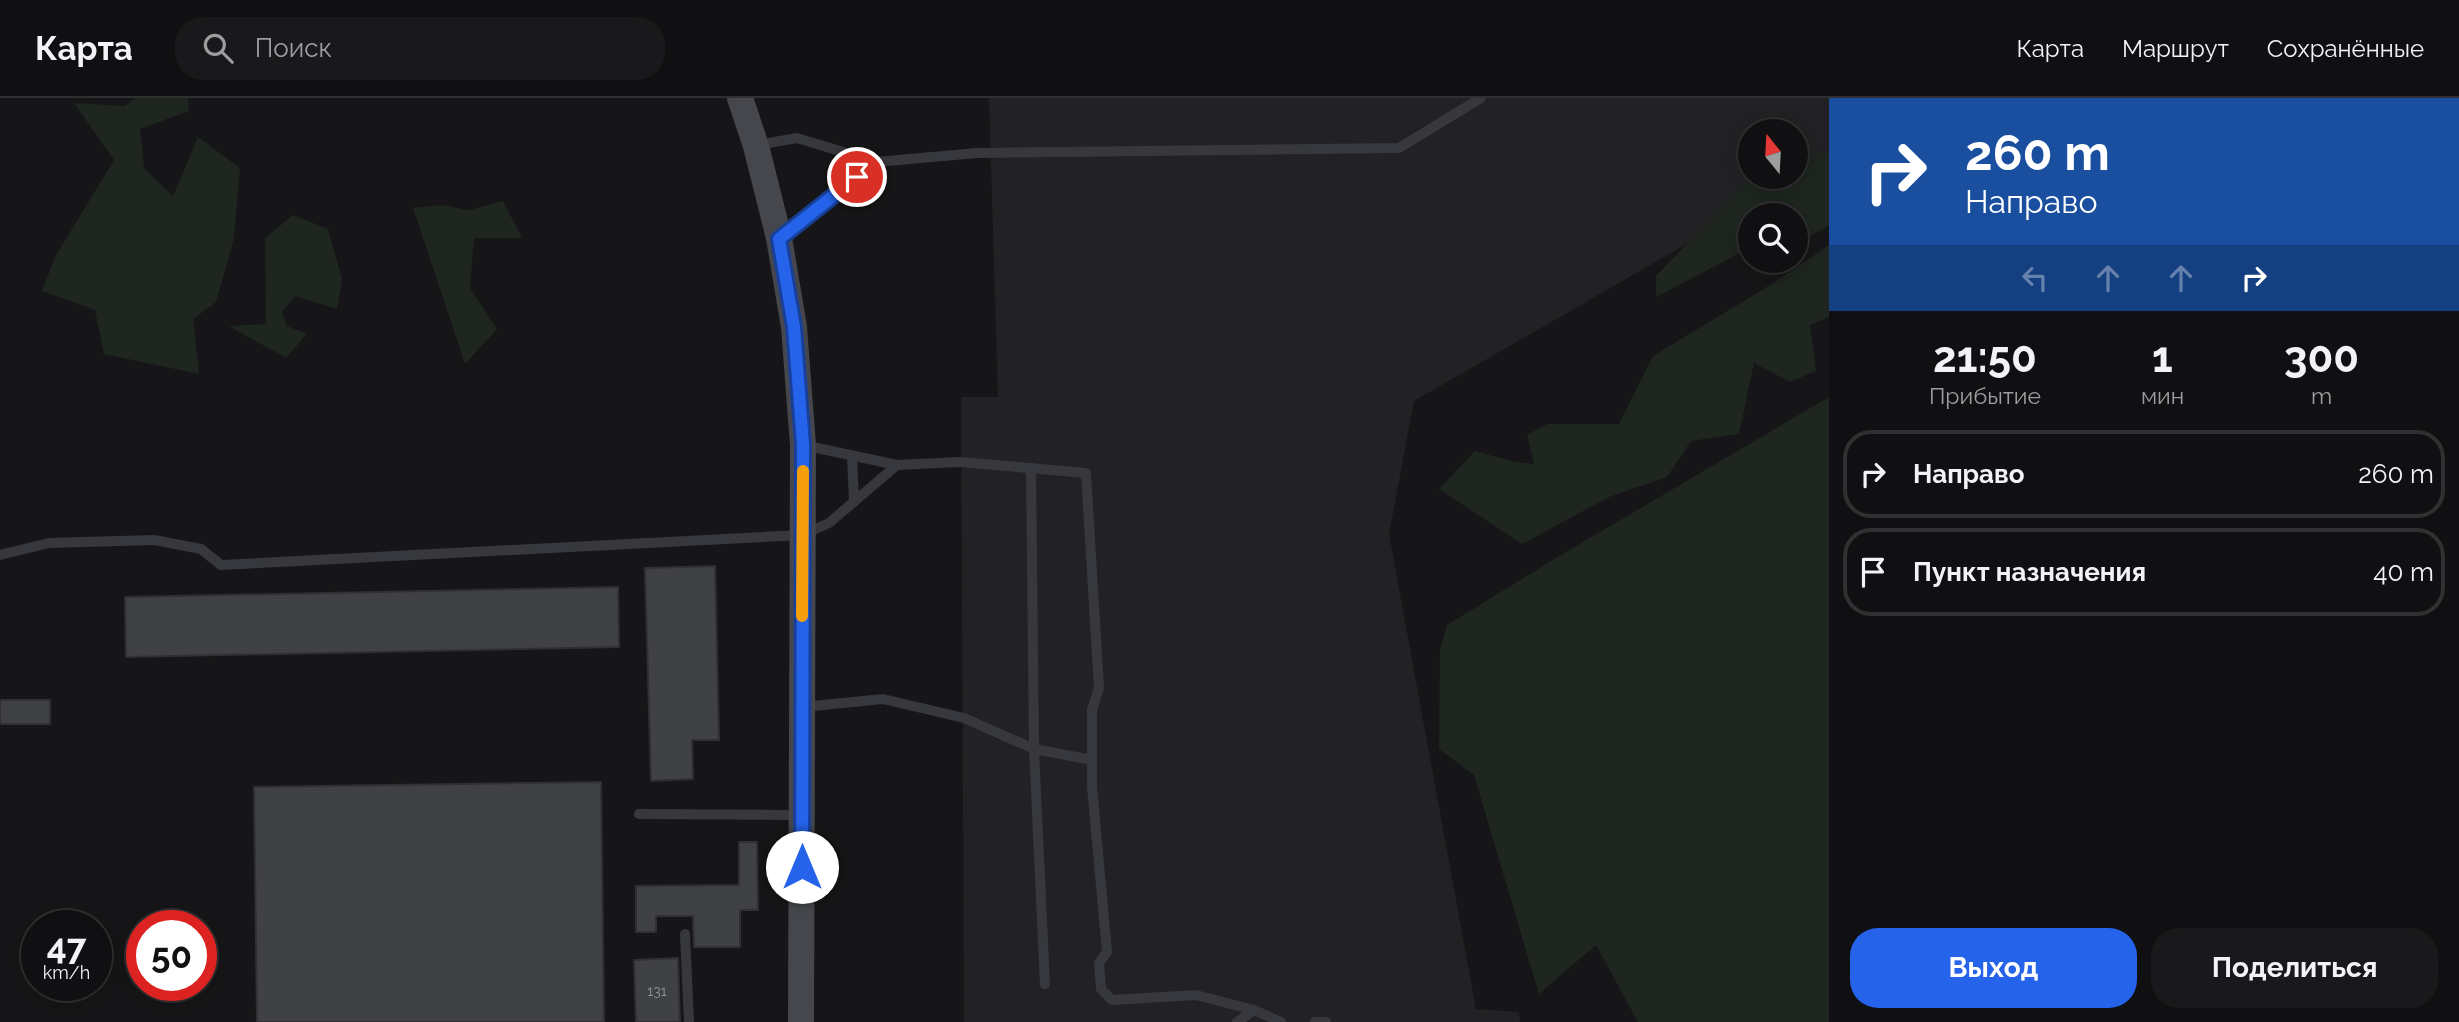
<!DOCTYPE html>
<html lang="ru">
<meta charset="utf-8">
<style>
:root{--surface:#101012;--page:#19191b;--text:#f1f3f6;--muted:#9c9d9f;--line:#303032;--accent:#2563eb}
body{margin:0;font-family:Raleway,sans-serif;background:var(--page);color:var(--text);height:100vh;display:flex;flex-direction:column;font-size:26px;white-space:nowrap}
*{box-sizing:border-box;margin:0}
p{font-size:23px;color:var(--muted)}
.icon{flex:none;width:38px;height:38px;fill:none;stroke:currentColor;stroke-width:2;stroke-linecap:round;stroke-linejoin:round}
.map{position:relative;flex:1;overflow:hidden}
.side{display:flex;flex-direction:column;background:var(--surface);width:630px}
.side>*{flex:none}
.top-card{background:#1a4fa0;color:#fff;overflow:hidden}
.needle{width:46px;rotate:342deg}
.tools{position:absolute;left:1738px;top:21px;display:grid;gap:14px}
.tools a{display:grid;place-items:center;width:70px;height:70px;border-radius:50%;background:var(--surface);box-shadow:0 4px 18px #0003,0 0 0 2px var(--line);font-size:35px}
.speed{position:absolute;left:21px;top:812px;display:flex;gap:14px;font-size:35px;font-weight:700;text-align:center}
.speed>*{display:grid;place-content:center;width:91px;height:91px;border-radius:50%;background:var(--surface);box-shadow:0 4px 18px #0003,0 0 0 2px var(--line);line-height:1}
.speed small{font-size:18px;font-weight:400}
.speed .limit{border:10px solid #d22;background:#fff;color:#111}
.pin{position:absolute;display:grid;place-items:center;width:60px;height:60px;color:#fff;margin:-30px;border:4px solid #fff;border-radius:50%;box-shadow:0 2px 7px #0007}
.me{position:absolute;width:77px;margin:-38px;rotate:0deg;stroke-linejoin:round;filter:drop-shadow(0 0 5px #0008)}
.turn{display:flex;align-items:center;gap:24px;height:147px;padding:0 21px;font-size:32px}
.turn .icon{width:91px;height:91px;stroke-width:2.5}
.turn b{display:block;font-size:49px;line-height:60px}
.lanes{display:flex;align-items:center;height:66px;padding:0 21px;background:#0003;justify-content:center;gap:35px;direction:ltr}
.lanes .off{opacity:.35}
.eta{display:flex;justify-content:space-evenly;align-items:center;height:119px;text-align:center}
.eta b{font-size:42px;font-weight:700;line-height:49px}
.primary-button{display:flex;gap:14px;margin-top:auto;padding:14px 21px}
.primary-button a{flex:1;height:80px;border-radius:28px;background:var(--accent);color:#fff;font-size:28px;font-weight:700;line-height:80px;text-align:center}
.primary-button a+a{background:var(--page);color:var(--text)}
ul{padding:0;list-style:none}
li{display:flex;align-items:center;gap:21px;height:88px;margin:0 14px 10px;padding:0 7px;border:4px solid var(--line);border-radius:28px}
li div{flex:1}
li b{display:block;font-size:26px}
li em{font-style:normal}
header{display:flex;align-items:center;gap:42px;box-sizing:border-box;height:98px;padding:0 35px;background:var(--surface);border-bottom:2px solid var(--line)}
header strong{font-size:33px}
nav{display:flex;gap:38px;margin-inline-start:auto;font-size:24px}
.search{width:490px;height:63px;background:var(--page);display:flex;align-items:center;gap:18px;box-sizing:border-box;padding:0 24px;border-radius:28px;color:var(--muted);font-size:26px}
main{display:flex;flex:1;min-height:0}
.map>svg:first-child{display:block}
.built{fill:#222225;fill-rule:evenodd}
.green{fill:#1e261f}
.building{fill:#404145;stroke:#303034;stroke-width:2}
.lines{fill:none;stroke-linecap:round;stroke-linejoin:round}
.service{stroke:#37383d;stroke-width:10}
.secondary{stroke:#45474d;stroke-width:26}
.route-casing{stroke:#184099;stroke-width:18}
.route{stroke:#2563eb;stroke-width:12}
.slow{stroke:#f59e0b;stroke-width:12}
.labels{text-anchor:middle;stroke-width:7;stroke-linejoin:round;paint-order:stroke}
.number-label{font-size:14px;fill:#8e929b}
</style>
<header>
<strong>Карта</strong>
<div class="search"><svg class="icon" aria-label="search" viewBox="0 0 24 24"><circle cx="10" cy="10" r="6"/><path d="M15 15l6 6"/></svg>Поиск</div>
<nav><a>Карта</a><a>Маршрут</a><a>Сохранённые</a></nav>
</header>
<main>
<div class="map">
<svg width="1829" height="924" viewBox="0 0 1829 924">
<rect width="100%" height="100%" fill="#161618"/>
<!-- built -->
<path class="built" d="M989 0H1829V64L1414 303 1389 436 1476 911 1519 914 1520 924H964L961 299H998ZM1750 33H1796V79H1750Z"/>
<!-- green -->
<path class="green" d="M135 0H188L189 13 140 31 144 70 173 98 198 39 240 70 234 140 216 204 193 221 199 276 104 256 95 212 42 193 55 159 114 62 74 5 125 8Z
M1829 55V128L1796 145V117H1750V150L1656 199V178L1751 79H1796V58Z
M503 103 522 140H474L470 190 497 231 465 266 413 110 441 107 469 112Z
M293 117 328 131 342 181 337 211 295 198 282 214 287 228 307 236 286 260 229 228 266 226 265 140Z
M1829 147V219L1810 227 1816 273 1790 284 1754 265 1739 336 1691 343 1667 379 1609 399 1522 446 1439 391 1475 353 1511 363 1534 366 1527 337 1547 326H1619L1653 258 1772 186Z
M1829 299V924H1638L1596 847 1539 896 1474 677 1439 651 1440 551 1447 527 1556 460Z"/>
<!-- building -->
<path class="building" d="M715 468 719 642H692L693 681 651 683 645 470Z
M618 489 619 549 126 559 125 499Z
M0 602H50V626H0Z
M601 684 604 924H257L254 689Z
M739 744H757L758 812H740V849H694L693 818H656V834H636V788L739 787Z
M678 860 680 924H636L634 862Z"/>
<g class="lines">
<!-- service -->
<path class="service" d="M757 47 797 40 876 64
M782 138 876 64 977 55 1399 50 1481 0
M803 347 897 367 960 364 1086 375 1099 590 1092 612V689L1107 854 1099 865 1101 891 1112 902 1196 897 1254 912 1281 924
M852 359 854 404
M0 457 49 445 154 442 201 451 221 467 802 437 829 425 897 367
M803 609 883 601 964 620 1034 651 1031 370
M639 716 801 717
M685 836 689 924
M1045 886 1034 651 1092 662
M1237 924 1254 912
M1315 924H1326"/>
<!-- secondary -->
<path class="secondary" d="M740 0 756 48 779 140 794 229 803 347 801 924"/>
</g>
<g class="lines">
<defs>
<path id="route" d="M802 769 803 346 794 229 779 141 857 79"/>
</defs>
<!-- route casing -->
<use href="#route" class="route-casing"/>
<!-- route -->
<use href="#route" class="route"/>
<!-- slow -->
<path class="slow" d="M802 518 803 373"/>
</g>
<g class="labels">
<!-- number labels -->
<g class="number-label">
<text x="657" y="898">131</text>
</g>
</g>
</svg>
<div class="tools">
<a><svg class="needle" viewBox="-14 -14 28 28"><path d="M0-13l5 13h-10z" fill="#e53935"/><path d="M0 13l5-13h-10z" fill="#9c9d9f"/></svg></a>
<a><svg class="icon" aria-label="search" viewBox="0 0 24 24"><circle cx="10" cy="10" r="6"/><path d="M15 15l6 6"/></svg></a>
</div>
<div class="speed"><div>47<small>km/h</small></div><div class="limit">50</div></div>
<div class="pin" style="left:857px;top:79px;background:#d93025"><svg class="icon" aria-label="arrive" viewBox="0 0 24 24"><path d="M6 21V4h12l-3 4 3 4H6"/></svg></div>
<svg class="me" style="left:802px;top:769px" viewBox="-20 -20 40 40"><circle r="19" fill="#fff"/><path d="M0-13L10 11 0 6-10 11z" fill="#2563eb"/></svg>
</div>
<section class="side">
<div class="top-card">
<div class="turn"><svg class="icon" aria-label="right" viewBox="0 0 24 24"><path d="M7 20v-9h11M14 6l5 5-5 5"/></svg><div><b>260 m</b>Направо</div></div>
<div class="lanes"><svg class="icon off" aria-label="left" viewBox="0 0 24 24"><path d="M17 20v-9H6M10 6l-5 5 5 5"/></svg><svg class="icon off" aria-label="ahead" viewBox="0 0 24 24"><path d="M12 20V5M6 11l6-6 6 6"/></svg><svg class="icon off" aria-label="ahead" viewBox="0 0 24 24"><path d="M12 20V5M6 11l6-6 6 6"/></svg><svg class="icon" aria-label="right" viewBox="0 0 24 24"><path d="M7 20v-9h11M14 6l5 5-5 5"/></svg></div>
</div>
<div class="eta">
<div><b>21:50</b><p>Прибытие</p></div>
<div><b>1</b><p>мин</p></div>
<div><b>300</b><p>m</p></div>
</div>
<ul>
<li><svg class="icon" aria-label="right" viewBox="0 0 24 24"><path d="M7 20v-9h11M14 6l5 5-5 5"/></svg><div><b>Направо</b></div><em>260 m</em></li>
<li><svg class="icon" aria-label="arrive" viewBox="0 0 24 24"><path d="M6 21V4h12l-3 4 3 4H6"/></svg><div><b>Пункт назначения</b></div><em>40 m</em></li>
</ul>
<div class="primary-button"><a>Выход</a><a>Поделиться</a></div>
</section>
</main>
